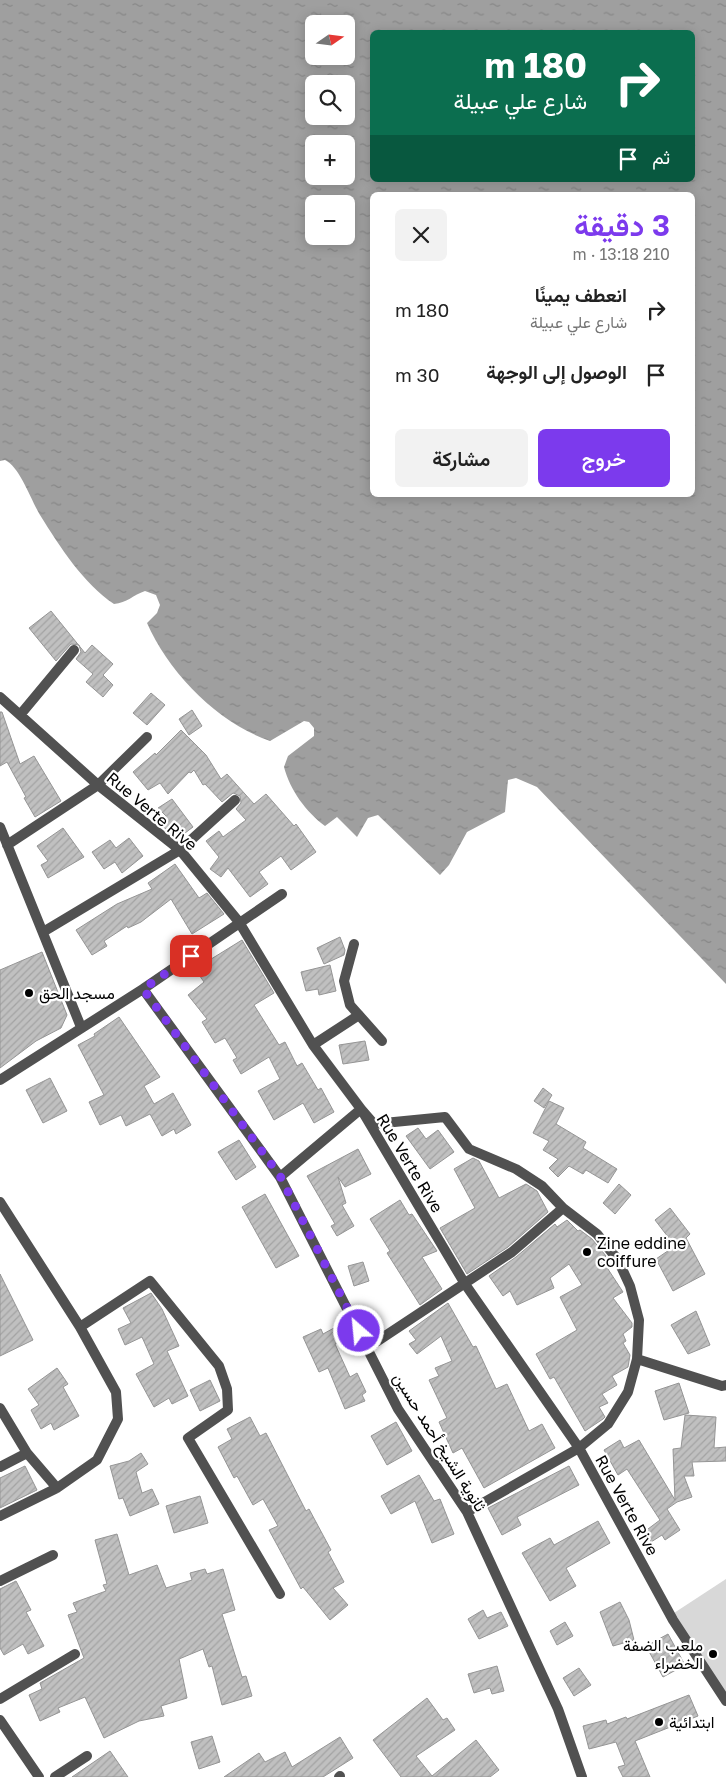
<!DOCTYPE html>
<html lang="ar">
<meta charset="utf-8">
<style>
:root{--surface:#fff;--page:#f2f2f2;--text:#222;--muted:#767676;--accent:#7c3aed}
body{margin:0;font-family:"Golos Text",Vazirmatn,sans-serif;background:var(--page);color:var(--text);direction:rtl;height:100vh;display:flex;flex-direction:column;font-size:19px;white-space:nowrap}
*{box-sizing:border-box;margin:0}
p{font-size:16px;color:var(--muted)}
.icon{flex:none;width:28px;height:28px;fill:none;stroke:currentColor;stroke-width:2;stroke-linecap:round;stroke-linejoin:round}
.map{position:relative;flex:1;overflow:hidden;direction:ltr}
.details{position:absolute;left:370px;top:192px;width:325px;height:305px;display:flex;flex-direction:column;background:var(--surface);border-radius:8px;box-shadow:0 2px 12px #0003;direction:rtl}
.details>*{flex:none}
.banner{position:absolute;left:370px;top:30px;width:325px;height:152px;border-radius:8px;box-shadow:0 2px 12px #0003;direction:rtl;background:#0b6e4f;color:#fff;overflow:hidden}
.needle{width:32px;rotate:76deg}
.controls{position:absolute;left:305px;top:15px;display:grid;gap:10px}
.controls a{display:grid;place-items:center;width:50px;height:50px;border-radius:8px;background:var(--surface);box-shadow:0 2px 12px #0003;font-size:25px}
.pin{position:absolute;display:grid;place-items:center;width:42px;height:42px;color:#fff;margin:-21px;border-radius:10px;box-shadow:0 2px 8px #0006}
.me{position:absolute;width:55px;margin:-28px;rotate:333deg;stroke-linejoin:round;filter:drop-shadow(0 0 4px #0008)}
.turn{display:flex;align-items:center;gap:18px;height:105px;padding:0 25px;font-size:22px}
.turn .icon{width:65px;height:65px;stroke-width:2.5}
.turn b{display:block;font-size:35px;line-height:42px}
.then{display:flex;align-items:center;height:48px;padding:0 25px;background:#0003;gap:10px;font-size:19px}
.round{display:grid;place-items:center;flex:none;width:52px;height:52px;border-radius:8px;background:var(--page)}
.head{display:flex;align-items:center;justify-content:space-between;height:85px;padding:0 25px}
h1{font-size:30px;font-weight:600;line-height:38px;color:var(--accent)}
.button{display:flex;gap:10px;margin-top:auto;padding:10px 25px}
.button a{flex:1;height:58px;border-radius:8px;background:var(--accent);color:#fff;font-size:20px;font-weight:600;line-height:58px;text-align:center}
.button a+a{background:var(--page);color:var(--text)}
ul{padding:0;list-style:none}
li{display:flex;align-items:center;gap:15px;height:65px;padding:0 25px}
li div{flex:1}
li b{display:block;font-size:19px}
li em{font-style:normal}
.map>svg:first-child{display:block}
.pitch{fill:#d8d8d8}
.water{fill:url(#water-ripples);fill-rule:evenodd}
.building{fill:url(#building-hatch);stroke:#959595}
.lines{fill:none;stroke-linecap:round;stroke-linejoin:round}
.minor{stroke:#515151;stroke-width:10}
.route{stroke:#7c3aed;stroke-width:9;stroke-dasharray:0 16.2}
.poi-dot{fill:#000;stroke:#fff;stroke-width:2}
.labels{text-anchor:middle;stroke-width:4.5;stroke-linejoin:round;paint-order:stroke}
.street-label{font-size:16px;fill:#000;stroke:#fff}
.poi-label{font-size:16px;fill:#000;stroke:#fff;text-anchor:start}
</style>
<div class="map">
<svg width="726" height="1777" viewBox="0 0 726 1777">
<defs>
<pattern id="water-ripples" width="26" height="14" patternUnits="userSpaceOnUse" patternTransform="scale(1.25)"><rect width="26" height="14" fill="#9f9f9f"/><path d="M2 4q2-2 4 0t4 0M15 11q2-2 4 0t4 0" fill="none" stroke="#878787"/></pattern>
<pattern id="building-hatch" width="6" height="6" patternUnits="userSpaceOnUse" patternTransform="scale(1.25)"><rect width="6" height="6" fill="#c0c0c0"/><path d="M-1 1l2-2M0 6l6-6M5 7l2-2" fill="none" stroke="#a3a3a3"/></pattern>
</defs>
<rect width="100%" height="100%" fill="#fff"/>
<!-- pitch -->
<path class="pitch" d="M726 1579V1695L674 1613Z"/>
<!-- water -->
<path class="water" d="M0 0H726V984L537 787 516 778 508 780 505 812 467 832 449 865 440 875 378 815 368 818 357 837 337 817 325 826C306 812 290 790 284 767L288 756 314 736V728L309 722 304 721 270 741C218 723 169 673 147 623L157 613 160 605 156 595 145 591C133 595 127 603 114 604 83 583 60 547 40 515 31 500 20 467 5 460L0 461ZM314 24H346V56H314ZM372 32H692V180H372ZM314 84H346V116H314ZM314 144H346V176H314ZM372 195H692V495H372ZM314 204H346V236H314Z"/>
<!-- building -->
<path class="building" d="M51 611 85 653 92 645 113 664 103 675 113 685 103 697 86 682 93 674 76 659 81 652 79 645 71 644 56 661 29 628Z
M151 693 165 705 147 725 133 713Z
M192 710 202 726 189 735 179 719Z
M0 712H2L20 764 34 756 61 801 35 817 24 798 26 797 7 762 0 766Z
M181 730 206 755 221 779 227 774 254 804 266 794 294 826 296 824 316 852 291 870 281 856 259 872 268 884 250 897 228 868 221 877 210 869 219 857 206 841 219 831 223 837 246 820 236 809 241 803 240 796 233 793 222 802 205 784 203 785 194 770 191 773 189 772 168 794 160 783 148 790 133 772 155 753 156 755Z
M172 799 193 827 177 839 158 822 166 816 158 808Z
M63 828 84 857 48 878 41 865 48 861 37 846Z
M129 838 143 856 122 873 115 862 104 869 92 852 110 840 116 848Z
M175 864 199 898 207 893 224 914 192 934 171 899 141 922 128 928 127 926 104 941 107 946 92 955 76 930 117 904 152 889 148 883Z
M340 937 345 950 344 955 324 964 317 948Z
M242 940 274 993 254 1005 279 1045 285 1042 297 1066 302 1063 318 1090 321 1088 334 1112 314 1123 303 1103 274 1120 258 1091 280 1079 269 1057 241 1074 233 1060 237 1058 225 1038 215 1043 202 1022 207 1019 188 995 204 982 195 969Z
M42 952 67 1015 61 1028 36 1041 0 1068V970Z
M330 965 336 991 319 995 318 989 306 991 301 972Z
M119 1017 160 1077 144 1086 154 1104 173 1093 191 1125 176 1134 174 1129 162 1136 150 1114 126 1126 121 1115 100 1125 89 1102 104 1095 78 1045 95 1036 94 1034Z
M365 1041 369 1060 343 1064 339 1045Z
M50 1078 67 1111 43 1123 26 1090Z
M543 1088 552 1095 544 1108 534 1101Z
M549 1101 564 1108 556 1124 586 1142 583 1148 617 1169 608 1183 586 1170 583 1174 569 1166 558 1177 549 1168 558 1159 543 1150 549 1141 533 1133Z
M418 1128 426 1139 438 1130 454 1152 430 1169 406 1136Z
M239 1140 256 1167 236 1180 218 1152Z
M358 1149 371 1174 345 1187 338 1177 346 1203 342 1205 354 1226 337 1236 331 1226 335 1224 307 1176Z
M473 1158 479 1161 499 1198 526 1184 537 1191 548 1212 508 1247 467 1274 440 1228 475 1208 454 1169Z
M619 1184 631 1195 615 1214 603 1203Z
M265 1194 299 1256 276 1268 242 1207Z
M400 1200 409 1215 412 1214 437 1251 422 1257 442 1289 420 1305 387 1253 390 1251 370 1219Z
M670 1208 690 1234 686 1238 705 1274 673 1291 656 1259 675 1246 655 1220Z
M567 1220 578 1231 580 1230 592 1239 606 1256 602 1260 623 1292 613 1298 632 1323V1327L623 1334 626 1341 623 1343 630 1355 628 1367 612 1376 617 1385 602 1394 608 1403 599 1407 605 1417 603 1419 585 1431 554 1377 550 1379 536 1354 577 1330 560 1297 582 1285 569 1264 550 1278 554 1288 517 1305 510 1291 503 1296 489 1276 516 1257 555 1224 557 1227Z
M363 1262 369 1281 354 1286 348 1266Z
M0 1274 33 1340 0 1356Z
M151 1293 162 1309 179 1346 167 1351 188 1396 172 1404 169 1398 154 1407 136 1374 154 1364 142 1337 125 1345 118 1329 131 1323 123 1308Z
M448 1303 473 1347 476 1346 496 1389 507 1384 529 1431 542 1424 555 1448 484 1488 462 1448 453 1453 439 1422 447 1418 429 1380 439 1376 435 1368 452 1361 441 1336 417 1354 409 1344 416 1340 409 1331Z
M696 1311 710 1345 688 1354 671 1325Z
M334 1328 340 1341 335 1344 350 1377 357 1373 366 1392 362 1395 365 1401 345 1409 328 1368 319 1372 303 1337 321 1329 323 1334Z
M57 1368 68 1384 63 1387 79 1416 54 1430 51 1423 41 1429 31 1410 39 1405 28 1389Z
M210 1380 220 1401 200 1411 190 1390Z
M679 1383 689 1413 664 1420 655 1391Z
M685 1415 716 1417 714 1448 726 1447V1461L692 1462 694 1476H684L692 1497 677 1502 667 1509 680 1530 665 1540 662 1535 651 1542 644 1532 660 1520 627 1469 618 1475 604 1450 620 1440 624 1448 639 1440 675 1500 673 1449 681 1448Z
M250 1417 260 1436 266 1433 306 1511 309 1509 331 1550 328 1552 344 1582 333 1588 348 1605 330 1620 303 1587 301 1589 269 1530 278 1526 263 1499 253 1505 237 1476 234 1478 218 1447 232 1439 227 1429Z
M396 1422 412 1451 387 1465 371 1436Z
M141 1453 148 1464 136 1472 142 1493 152 1489 159 1504 130 1516 123 1498 119 1499 110 1466 129 1461Z
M25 1466 37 1490 0 1508V1478Z
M569 1466 579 1485 517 1517 521 1525 502 1535 488 1508Z
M419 1475 434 1501 440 1499 454 1534 432 1543 415 1501 391 1514 381 1496Z
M200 1496 208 1523 174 1533 166 1506Z
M598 1521 610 1543 566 1568 576 1586 550 1601 522 1553 550 1538 554 1545Z
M117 1534 129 1575 157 1565 166 1588 192 1580 190 1573 205 1569 207 1574 223 1569 235 1610 222 1614 242 1677 246 1676 252 1696 222 1705 212 1666 209 1667 203 1649 179 1659 187 1698 161 1706 164 1716 139 1721 104 1738 85 1697 58 1708 60 1712 40 1721 29 1695 42 1689 40 1683 84 1658 68 1615 77 1612 73 1603 106 1591 103 1585 107 1584 95 1540Z
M16 1581 31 1610 26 1612 44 1646 28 1654 23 1644 4 1655 0 1648V1589Z
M620 1602 629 1620 634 1640 613 1646 600 1612Z
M483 1610 487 1618 501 1612 508 1626 479 1639 468 1619Z
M565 1622 573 1636 557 1645 550 1631Z
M668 1634 685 1665 663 1677 646 1646Z
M497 1666 504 1691 492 1694 490 1688 474 1693 468 1674Z
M579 1668 591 1685 574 1696 563 1678Z
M689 1695 698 1716 635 1741 650 1777H623L618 1767 625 1765 616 1742 589 1749 583 1726 606 1720 607 1724 626 1717 627 1719Z
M427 1698 443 1720 447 1718 455 1730 416 1756 432 1776 476 1740 499 1770 490 1777H401L373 1740Z
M212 1736 220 1762 199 1769 191 1742Z
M340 1737 353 1758 323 1777H224L259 1753 265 1762 285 1752 292 1767Z
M110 1751 128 1777H72Z"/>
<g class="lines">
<!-- minor -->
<path class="minor" d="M0 697 98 785 180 850 239 922 313 1045 361 1109 465 1284 579 1448 673 1620 726 1701
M20 715 74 650
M0 827 81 1027
M7 845 98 785 147 737
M43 932 180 850 235 800
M354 944 344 981 350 1005 382 1041
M143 989 280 1177 398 1409 467 1512 558 1709 582 1777
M313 1045 359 1015
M0 1080 143 989 282 894
M280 1177 361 1109 374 1124 445 1117 469 1149 516 1169 542 1186 563 1208 597 1234 618 1260 630 1286 639 1320 637 1359 628 1392 608 1424 579 1448 467 1512
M0 1202 80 1327
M367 1348 512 1252 563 1208
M637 1359 722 1386 726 1385
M0 1408 27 1453 57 1488
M0 1467 27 1453
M0 1516 57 1488 97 1460 118 1419 116 1392 80 1327 150 1281 219 1366 227 1389 228 1410 188 1438 280 1594
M0 1581 53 1555
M0 1699 75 1654
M0 1720 39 1777
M55 1777 87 1756
M339 1777 340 1776"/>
</g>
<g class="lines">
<!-- route -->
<path class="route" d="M191 956 143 989 280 1176 359 1331"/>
</g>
<!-- markers -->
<g class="poi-dot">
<circle cx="29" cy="993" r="5"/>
<circle cx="587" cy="1252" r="5"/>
<circle cx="713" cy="1654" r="5"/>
<circle cx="659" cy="1722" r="5"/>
</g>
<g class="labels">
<!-- street labels -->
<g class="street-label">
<text transform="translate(152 811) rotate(40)" y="6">Rue Verte Rive</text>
<text transform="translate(410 1163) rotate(59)" y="6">Rue Verte Rive</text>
<text transform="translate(440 1442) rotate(58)" y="6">ثانوية الشيخ أحمد حسين</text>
<text transform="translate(627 1505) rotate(61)" y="6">Rue Verte Rive</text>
</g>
<!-- poi labels -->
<g class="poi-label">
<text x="39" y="999">مسجد الحق</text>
<text x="597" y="1249">Zine eddine<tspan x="597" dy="18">coiffure</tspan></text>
<text x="703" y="1651" text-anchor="end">ملعب الضفة<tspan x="703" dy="18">الخضراء</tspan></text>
<text x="669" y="1728">ابتدائية</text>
</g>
</g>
</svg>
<div class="controls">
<a><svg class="needle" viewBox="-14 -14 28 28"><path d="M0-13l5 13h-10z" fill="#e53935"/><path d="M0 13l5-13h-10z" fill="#767676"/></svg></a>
<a><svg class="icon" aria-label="search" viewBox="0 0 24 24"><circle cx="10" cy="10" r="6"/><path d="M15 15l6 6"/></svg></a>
<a>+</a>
<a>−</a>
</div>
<div class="pin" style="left:191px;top:956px;background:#d93025"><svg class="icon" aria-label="arrive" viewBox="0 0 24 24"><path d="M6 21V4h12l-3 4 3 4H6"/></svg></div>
<svg class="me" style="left:359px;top:1331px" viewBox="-20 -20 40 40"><circle r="17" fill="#7c3aed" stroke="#fff" stroke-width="3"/><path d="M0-11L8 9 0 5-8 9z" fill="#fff"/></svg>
<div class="banner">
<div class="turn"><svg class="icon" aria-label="right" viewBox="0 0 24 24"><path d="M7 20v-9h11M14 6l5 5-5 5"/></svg><div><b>180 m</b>شارع علي عبيلة</div></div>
<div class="then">ثم<svg class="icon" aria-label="arrive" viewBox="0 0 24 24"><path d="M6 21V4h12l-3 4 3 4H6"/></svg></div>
</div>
<section class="details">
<div class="head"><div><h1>3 دقيقة</h1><p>210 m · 13:18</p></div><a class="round"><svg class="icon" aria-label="close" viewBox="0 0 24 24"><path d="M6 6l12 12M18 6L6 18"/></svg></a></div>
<ul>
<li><svg class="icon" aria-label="right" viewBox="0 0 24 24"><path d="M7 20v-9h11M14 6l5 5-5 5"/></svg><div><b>انعطف يمينًا</b><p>شارع علي عبيلة</p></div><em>180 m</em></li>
<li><svg class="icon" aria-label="arrive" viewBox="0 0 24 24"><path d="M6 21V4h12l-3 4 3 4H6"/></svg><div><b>الوصول إلى الوجهة</b></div><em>30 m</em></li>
</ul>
<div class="button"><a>خروج</a><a>مشاركة</a></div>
</section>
</div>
